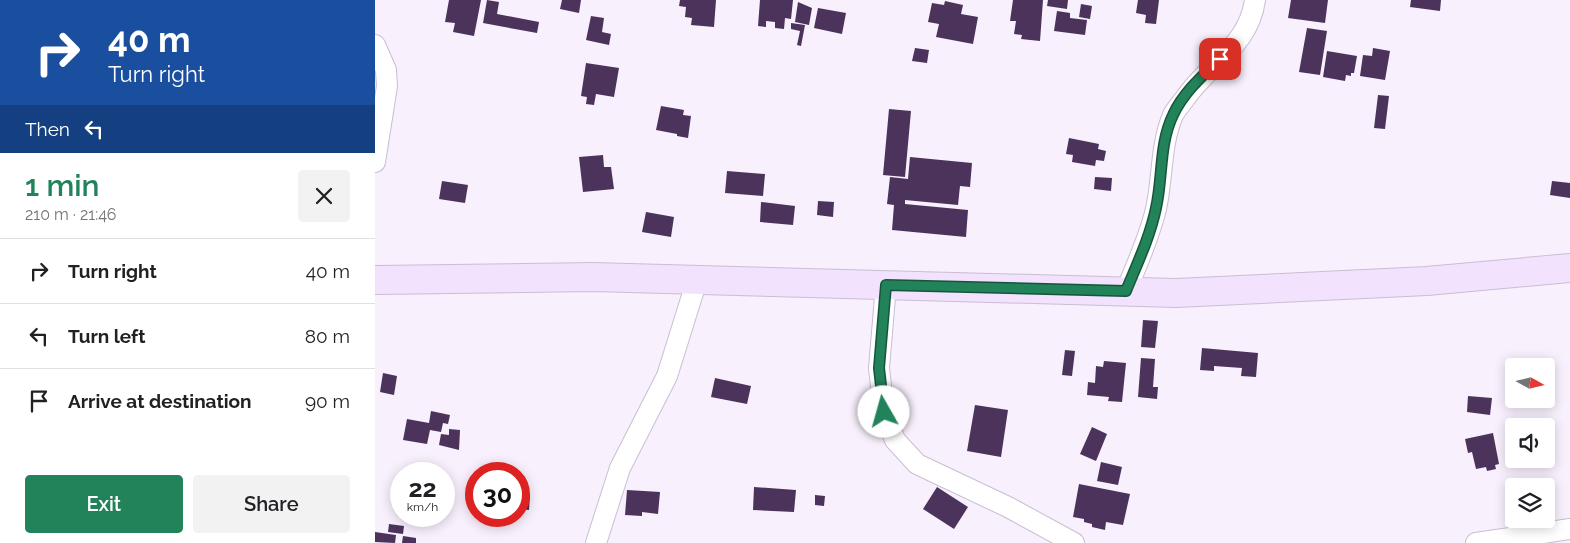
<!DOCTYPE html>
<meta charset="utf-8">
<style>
:root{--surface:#fff;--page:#f2f2f2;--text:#202124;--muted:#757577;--line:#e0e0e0;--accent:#22835b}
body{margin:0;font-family:Raleway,sans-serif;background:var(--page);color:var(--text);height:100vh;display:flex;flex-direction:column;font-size:19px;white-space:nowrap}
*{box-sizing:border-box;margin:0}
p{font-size:16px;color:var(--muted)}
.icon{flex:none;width:28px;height:28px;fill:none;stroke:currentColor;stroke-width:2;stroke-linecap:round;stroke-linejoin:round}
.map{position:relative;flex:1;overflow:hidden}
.details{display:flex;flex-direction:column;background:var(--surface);width:375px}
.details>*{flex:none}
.hud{background:#1a4fa0;color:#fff;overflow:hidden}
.needle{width:32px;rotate:98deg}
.tools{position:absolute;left:1130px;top:358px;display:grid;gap:10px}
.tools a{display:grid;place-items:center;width:50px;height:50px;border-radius:5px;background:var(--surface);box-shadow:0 2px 12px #0003;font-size:25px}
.speed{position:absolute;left:15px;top:462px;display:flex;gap:10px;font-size:25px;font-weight:700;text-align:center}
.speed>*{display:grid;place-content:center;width:65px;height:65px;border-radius:50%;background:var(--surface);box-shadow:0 2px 12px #0003;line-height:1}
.speed small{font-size:12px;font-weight:400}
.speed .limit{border:8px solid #d22;background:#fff;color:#111}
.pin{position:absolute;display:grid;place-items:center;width:42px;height:42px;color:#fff;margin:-21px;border-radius:10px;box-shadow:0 2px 8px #0006}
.me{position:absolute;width:55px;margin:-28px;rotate:353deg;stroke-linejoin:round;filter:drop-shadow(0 0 4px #0008)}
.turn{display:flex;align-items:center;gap:18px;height:105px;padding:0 25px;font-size:22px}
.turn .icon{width:65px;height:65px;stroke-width:2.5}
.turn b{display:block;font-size:35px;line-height:42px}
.then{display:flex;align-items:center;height:48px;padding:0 25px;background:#0003;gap:10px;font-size:19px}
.round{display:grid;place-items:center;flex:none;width:52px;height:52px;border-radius:5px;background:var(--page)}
.headline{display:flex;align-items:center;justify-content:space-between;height:85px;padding:0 25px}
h1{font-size:30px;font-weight:600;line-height:38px;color:var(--accent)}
.action{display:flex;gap:10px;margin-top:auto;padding:10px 25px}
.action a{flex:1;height:58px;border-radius:5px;background:var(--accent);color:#fff;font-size:20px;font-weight:600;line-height:58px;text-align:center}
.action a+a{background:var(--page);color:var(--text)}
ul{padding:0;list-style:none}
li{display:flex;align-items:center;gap:15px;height:65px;padding:0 25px;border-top:1px solid var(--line)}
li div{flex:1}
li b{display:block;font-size:19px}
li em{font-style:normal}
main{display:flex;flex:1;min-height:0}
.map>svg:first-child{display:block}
.building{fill:#4b335b}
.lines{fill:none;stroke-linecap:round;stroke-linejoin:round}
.street-casing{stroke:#cabed2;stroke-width:22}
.secondary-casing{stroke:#cabed2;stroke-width:30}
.street{stroke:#fff;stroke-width:20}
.secondary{stroke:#f2e2fd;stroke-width:28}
.route-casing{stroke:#16553b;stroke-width:12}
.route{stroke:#22835b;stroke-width:9}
</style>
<main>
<section class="details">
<div class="hud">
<div class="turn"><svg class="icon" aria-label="right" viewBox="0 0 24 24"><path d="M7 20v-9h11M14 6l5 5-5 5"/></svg><div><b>40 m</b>Turn right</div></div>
<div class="then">Then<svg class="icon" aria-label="left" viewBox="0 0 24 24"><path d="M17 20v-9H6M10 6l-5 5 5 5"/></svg></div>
</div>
<div class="headline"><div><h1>1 min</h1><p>210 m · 21:46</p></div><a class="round"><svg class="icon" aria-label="close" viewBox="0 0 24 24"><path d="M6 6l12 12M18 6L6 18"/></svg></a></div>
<ul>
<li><svg class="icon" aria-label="right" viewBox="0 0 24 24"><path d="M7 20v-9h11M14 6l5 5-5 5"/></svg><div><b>Turn right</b></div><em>40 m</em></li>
<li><svg class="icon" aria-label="left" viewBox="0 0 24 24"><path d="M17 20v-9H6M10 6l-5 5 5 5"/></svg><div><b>Turn left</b></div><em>80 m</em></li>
<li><svg class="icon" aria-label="arrive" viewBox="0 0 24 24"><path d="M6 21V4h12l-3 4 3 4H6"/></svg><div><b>Arrive at destination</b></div><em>90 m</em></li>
</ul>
<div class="action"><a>Exit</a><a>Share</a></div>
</section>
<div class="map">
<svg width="1195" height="543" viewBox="0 0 1195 543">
<rect width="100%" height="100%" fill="#f8f0fd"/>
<!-- building -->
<path class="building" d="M74 0H106L99 36 78 32 80 23 70 22Z
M112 0 124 2 122 14 164 22 162 33 108 23Z
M187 0H206L204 13 185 9Z
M305 0H341L339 27 316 25 317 18 310 17 311 7 304 6Z
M385 0H418L416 19 410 18 409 29 400 28V22L391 21V27L383 26Z
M638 0H668L665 41 646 39 647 35 639 34 641 21H635Z
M673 0H693L692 9 672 6Z
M763 0H784L781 24 770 23 771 15 761 13Z
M916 0H953L950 23 913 18Z
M1036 0H1066L1065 11 1035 7Z
M570 1 588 5 586 14 603 17 598 44 561 37 564 24 553 22 557 3 569 5Z
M423 2 437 8 434 25 420 22Z
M706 4 717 6 715 19 704 17Z
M443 8 471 13 467 34 439 28Z
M682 11 695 13V18L712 20 710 35 679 31Z
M216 16 229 18 227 32 236 34 234 45 211 40Z
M416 23 430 25 426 46 422 45 425 31 416 29Z
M932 28 952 31 945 75 924 72Z
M540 48 554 50 552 63 537 61Z
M998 48 1015 51 1010 80 985 76 988 55 997 56Z
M952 51 982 56 979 73H976V76L971 75 970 81 948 77Z
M211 63 244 68 239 97 221 94 219 105 211 104 212 97 206 96Z
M1003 95 1014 96 1010 129 999 128Z
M286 106 309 110 308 115 316 116 313 138 302 136V134L281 130Z
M514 109 536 111 530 177 508 175Z
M694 138 724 144 723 149 731 151 729 161 721 160 720 166 697 162 698 155 691 154Z
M228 155 229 167H236L239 189 208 192 204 157Z
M535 157 597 163 595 187 585 186 583 205 530 200V204L593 210 591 237 517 230 519 205 512 204 515 177 533 179Z
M352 171 390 174 388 196 350 193Z
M720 177 737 178 736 191 719 189Z
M67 181 93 185 90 203 64 199Z
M1177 181 1195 183V198L1175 195Z
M443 201 459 202 458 217 442 215Z
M386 202 420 206 418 225 385 222Z
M271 212 299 217 296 237 267 232Z
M768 320 783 321 780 348 766 347Z
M827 348 883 353 881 377 866 376 867 368 839 366V371L825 370Z
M690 350 700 351 697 376 687 375Z
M766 358 780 359 778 387H783L782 399 763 397Z
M729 361 751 363 747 402 733 401 734 397 712 395 713 382 720 383 721 366 728 367Z
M8 373 22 376 19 395 5 392Z
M340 378 376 386 372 404 336 397Z
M1093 396 1117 398 1115 415 1092 412Z
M600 405 633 410 626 457 592 451Z
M56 411 75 415 73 424 68 423 66 432 55 430 52 444 28 440 32 419 54 423Z
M717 427 732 434 721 461 705 454Z
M74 429 85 430 84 450 64 445 66 434 74 435Z
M1118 433 1124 464 1120 465 1121 469 1112 471 1111 467 1101 469 1097 452 1093 453 1090 439Z
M726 462 747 467 743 485 722 481Z
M704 484 755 494 748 525 731 522 730 530 717 527V524L709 522V519L698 517Z
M379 487 421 490 419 512 378 510Z
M562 487 593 507 579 529 548 509Z
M252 490 285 492 283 514 267 512V516L250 515Z
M146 495H155L154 510 144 509Z
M440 495 450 496 449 506 440 505Z
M14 524 29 526 28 534 13 532Z
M0 532 21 535 20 543 0 542Z
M28 536 41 538V543H27Z"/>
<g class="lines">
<defs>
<path id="street" d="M0 45 11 70 12 86 0 162
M511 285 504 368 509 412 520 440 542 464 633 507 699 543
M751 291C762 264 774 238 781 209 788 178 785 146 798 115 801 109 807 103 811 97 836 62 874 45 880 0
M221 543 245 468 292 376 322 280
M1101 543 1195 529"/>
<path id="secondary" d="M0 280 218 277 801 293 1052 281 1195 268"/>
</defs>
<!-- street casing -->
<use href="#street" class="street-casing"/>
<!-- secondary casing -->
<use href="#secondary" class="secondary-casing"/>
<!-- street -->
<use href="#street" class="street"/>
<!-- secondary -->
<use href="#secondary" class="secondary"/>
</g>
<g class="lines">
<defs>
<path id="route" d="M509 412 504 368 511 285 751 291C762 264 775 237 781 208 788 177 784 144 798 115 808 93 828 75 845 59"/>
</defs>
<!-- route casing -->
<use href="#route" class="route-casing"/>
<!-- route -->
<use href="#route" class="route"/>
</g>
</svg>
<div class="tools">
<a><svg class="needle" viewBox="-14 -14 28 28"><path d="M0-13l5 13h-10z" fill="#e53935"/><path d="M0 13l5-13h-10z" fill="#757577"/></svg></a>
<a><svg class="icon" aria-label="sound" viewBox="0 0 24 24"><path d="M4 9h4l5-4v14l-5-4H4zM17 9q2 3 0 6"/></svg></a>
<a><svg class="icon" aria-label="layers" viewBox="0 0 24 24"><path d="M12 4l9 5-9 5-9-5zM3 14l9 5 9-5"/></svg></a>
</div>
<div class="speed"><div>22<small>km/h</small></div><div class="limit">30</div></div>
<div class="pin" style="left:845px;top:59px;background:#d93025"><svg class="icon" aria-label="arrive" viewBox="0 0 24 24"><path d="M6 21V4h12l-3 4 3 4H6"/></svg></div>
<svg class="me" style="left:509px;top:412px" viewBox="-20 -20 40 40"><circle r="19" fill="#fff"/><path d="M0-13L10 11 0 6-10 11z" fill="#22835b"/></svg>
</div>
</main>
